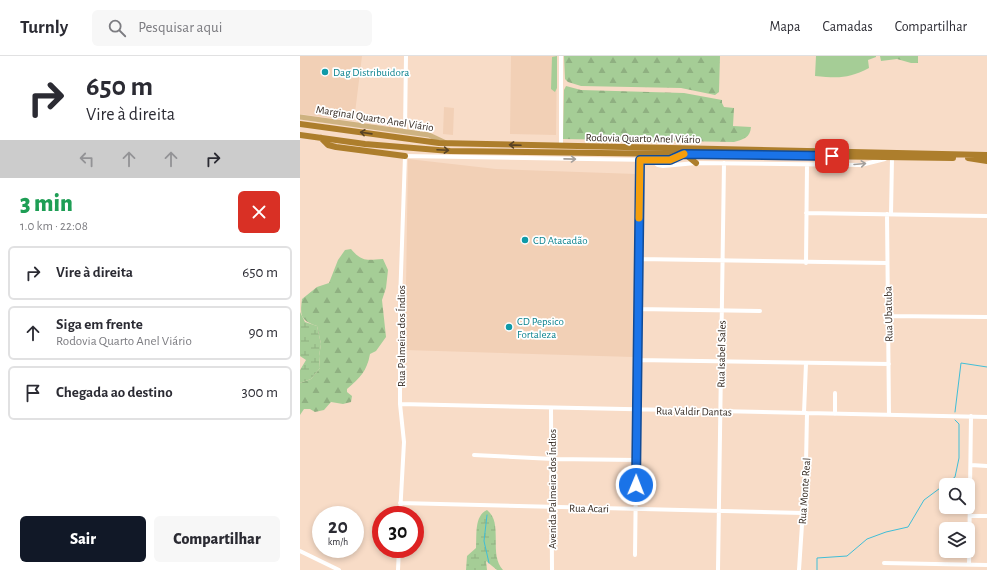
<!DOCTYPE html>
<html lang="pt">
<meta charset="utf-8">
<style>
:root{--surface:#fff;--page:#f7f7f7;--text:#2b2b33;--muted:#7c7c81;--line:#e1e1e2;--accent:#111827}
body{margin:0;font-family:"Alegreya Sans",sans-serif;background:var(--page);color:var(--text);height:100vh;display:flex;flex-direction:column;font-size:15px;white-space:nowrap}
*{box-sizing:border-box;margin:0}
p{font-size:13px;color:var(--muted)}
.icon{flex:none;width:22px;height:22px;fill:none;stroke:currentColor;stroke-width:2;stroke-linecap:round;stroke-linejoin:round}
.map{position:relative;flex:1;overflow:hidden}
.panel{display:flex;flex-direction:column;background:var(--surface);width:300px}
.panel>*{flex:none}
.top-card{background:#fff;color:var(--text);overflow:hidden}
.buttons{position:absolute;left:639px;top:422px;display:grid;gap:8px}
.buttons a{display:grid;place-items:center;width:36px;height:36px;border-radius:6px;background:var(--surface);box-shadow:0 2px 6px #0003;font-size:20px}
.speed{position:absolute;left:12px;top:450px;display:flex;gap:8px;font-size:20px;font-weight:700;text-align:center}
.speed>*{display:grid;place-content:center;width:52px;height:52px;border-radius:50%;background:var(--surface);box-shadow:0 2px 6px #0003;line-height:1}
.speed small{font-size:10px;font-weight:400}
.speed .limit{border:6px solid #d22;background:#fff;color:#111}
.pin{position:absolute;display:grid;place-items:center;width:34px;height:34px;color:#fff;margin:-17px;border-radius:8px;box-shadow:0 2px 6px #0006}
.me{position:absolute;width:44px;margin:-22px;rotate:1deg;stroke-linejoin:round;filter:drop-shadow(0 0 3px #0008)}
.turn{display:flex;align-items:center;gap:14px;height:84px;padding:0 20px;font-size:18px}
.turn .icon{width:52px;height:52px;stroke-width:2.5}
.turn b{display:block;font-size:28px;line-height:34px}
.lanes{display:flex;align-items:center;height:38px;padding:0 20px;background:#0003;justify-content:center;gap:20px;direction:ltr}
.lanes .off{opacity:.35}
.round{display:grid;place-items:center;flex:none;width:42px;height:42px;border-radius:6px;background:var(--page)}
.overview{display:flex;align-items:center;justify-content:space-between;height:68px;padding:0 20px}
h1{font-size:24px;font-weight:800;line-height:30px;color:#1e9e55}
.action{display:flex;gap:8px;margin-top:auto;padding:8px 20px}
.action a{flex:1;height:46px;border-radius:6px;background:var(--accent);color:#fff;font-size:16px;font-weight:800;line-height:46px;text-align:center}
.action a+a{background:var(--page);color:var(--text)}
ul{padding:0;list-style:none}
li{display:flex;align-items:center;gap:12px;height:54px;margin:0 8px 6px;padding:0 12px;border:2px solid var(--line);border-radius:6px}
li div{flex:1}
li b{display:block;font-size:15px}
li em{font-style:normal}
header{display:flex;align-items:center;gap:24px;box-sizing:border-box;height:56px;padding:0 20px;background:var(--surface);border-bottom:1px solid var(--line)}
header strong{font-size:19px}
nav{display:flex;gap:22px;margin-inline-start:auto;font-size:14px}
.search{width:280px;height:36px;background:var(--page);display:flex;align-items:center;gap:10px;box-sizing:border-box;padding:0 14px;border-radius:6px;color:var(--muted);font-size:15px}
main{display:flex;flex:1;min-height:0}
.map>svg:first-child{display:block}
.built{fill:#f2d0b6}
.green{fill:#a5cd96}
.forest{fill:url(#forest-firs)}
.wetland{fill:url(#wetland-marsh)}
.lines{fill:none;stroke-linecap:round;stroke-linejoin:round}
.stream{stroke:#40bed7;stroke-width:1}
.minor{stroke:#fff;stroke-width:4}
.major{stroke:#ceb280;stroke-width:5}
.highway{stroke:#ad7e2c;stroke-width:6}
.oneway{stroke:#584224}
.oneway2{stroke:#a49f9b}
.route-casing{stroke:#114b97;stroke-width:10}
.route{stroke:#1a73e8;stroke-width:7}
.slow{stroke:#f59e0b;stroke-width:7}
.culture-dot{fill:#0f9aa8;stroke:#fff;stroke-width:1.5}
.labels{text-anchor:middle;stroke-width:3.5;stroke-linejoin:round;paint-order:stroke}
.culture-label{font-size:11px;fill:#0d838f;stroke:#fff;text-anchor:start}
.street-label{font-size:11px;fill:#342921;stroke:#fff}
</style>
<header>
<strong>Turnly</strong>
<div class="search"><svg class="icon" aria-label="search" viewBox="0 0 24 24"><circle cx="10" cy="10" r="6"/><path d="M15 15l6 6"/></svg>Pesquisar aqui</div>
<nav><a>Mapa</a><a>Camadas</a><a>Compartilhar</a></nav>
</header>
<main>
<section class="panel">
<div class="top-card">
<div class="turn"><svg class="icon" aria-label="right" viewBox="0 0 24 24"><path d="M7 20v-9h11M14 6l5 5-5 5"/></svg><div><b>650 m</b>Vire à direita</div></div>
<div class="lanes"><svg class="icon off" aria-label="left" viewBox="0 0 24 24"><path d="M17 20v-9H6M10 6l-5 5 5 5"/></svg><svg class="icon off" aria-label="ahead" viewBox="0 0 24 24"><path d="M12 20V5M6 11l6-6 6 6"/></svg><svg class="icon off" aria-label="ahead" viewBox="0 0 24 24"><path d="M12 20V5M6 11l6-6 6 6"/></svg><svg class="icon" aria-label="right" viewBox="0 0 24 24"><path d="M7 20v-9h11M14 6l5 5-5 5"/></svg></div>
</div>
<div class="overview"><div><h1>3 min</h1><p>1.0 km · 22:08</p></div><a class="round" style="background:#d93025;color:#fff"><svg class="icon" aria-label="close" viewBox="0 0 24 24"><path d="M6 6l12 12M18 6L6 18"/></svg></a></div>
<ul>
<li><svg class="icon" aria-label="right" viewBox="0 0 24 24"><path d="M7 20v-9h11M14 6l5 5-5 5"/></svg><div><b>Vire à direita</b></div><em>650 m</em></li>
<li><svg class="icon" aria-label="ahead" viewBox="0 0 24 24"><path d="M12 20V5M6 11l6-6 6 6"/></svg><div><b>Siga em frente</b><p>Rodovia Quarto Anel Viário</p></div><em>90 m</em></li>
<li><svg class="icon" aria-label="arrive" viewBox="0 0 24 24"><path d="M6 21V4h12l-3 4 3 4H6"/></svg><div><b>Chegada ao destino</b></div><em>300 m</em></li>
</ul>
<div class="action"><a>Sair</a><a>Compartilhar</a></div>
</section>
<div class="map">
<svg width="687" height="514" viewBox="0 0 687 514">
<defs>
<pattern id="forest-firs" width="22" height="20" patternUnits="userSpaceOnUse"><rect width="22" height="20" fill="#a5cd96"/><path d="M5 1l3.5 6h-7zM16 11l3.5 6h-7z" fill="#8fb081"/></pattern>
<pattern id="wetland-marsh" width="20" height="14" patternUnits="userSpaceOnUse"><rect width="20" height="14" fill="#a5cd96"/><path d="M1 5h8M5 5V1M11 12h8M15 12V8" fill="none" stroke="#8fb081"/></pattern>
</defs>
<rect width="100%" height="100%" fill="#f8dcc7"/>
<!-- built -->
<path class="built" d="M0 0H62L54 65 0 58Z
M211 0H257L256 79 210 78Z
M144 51 154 52 153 79 143 78Z
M108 103 196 113 336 118 333 301 105 294Z"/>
<!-- green -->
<path class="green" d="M257 0V32L255 36 251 33 252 1Z
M516 0H576V1L568 4 569 12C548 23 538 22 515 20Z"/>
<!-- forest -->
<path class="forest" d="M264 0H420L419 36 415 39 381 32 281 30 268 26 265 23Z
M580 0H618V7H611L597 3 581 5Z
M266 30 281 34 384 37 422 44V47L424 51 434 52 433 70 451 71C450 82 444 83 434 86L263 83 264 34Z
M51 193C62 206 66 204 83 203L88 214 86 232 82 244 86 281 76 295 70 298C67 315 60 322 47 333V336L52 340 51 346 43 348 31 346 24 354 15 356 10 353H4L0 359V327L11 323 20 312 19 300 21 288 17 270C0 264 0 260 2 243L17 231 29 227 38 204 45 194Z"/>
<!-- wetland -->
<path class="wetland" d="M0 256 5 266 17 270 21 288 19 300 20 312 11 323 0 327V314L6 304 0 300Z
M187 454C204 467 188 498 203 514H197L186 505 187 514H166L167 500 176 492C177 479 174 460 187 454Z"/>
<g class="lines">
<!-- stream -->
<path class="stream" d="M655 356 661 307 687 311
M187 459 184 485 189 507
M517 514V502L547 500 567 483 586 476 608 471 624 444 655 421 659 402V368L655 364"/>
<!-- minor -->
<path class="minor" d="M261 0V90
M105 76 106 0
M506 157 687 160
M587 158 589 359
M591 158 592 102
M339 203 587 207
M506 207 507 109
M338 253 460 255
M588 260 687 261
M337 304 589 308
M100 348 687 361
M251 353 252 514
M504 357 506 307
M535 358V337
M174 399 253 403 337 404
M671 409 687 410
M100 447 503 457
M100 459 104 386 100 348V246L105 100 351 104 358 109 363 110 396 107 561 109 585 103
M670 460H687
M0 495 39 514
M335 499 340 104
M584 507 687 509
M669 509 671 360
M98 514 99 493
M418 514 424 107
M499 514 506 408 507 357"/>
<!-- major -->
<path class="major" d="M0 61 129 79 146 87"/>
<!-- highway -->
<path class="highway" d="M0 68 139 87 687 99
M0 79 65 88 150 95 653 102
M21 82 28 89 36 91 105 100
M385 98 396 107
M668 102 687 105
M351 104 370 105 382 99"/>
</g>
<!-- one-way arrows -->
<defs><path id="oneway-shaft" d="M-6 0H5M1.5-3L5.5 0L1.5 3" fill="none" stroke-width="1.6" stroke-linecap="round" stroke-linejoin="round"/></defs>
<g class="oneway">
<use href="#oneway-shaft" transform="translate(66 77) rotate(-172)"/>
<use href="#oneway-shaft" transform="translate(215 89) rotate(-178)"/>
<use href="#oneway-shaft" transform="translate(143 94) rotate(3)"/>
</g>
<g class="oneway2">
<use href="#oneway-shaft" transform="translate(270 103) rotate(1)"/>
<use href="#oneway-shaft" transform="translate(560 108) rotate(-5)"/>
</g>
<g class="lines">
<defs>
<path id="route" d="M336 429 340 104H370L383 98 532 100"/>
</defs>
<!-- route casing -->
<use href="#route" class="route-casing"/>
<!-- route -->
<use href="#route" class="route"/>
<!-- slow -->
<path class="slow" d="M339 162 340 104H370L384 98"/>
</g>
<!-- markers -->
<g class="culture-dot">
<circle cx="25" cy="16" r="4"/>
<circle cx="225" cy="184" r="4"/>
<circle cx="209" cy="271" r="4"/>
</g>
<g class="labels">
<!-- culture labels -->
<g class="culture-label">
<text x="33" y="20">Dag Distribuidora</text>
<text x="233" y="188">CD Atacadão</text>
<text x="217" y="269">CD Pepsico<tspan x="217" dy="13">Fortaleza</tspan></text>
</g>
<!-- street labels -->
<g class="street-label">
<text transform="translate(75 62) rotate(9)" y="4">Marginal Quarto Anel Viário</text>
<text transform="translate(343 82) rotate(1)" y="4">Rodovia Quarto Anel Viário</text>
<text transform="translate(588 258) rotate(-91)" y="4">Rua Ubatuba</text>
<text transform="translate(101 280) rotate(-90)" y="4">Rua Palmeira dos Índios</text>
<text transform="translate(421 298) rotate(-89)" y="4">Rua Isabel Sales</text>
<text transform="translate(394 355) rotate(1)" y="4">Rua Valdir Dantas</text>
<text transform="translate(252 433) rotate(-90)" y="4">Avenida Palmeira dos Índios</text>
<text transform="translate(504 435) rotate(-86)" y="4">Rua Monte Real</text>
<text transform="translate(289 452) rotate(1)" y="4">Rua Acari</text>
</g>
</g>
</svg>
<div class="buttons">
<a><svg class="icon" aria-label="search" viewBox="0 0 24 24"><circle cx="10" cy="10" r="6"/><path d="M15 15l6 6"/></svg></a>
<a><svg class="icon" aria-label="layers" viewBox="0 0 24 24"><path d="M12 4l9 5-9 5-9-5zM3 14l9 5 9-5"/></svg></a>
</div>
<div class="speed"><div>20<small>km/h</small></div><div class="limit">30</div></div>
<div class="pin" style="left:532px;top:100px;background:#d93025"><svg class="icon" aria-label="arrive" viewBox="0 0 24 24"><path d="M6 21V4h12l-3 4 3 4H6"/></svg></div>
<svg class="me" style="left:336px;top:429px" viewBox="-20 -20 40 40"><circle r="17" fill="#1a73e8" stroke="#fff" stroke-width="3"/><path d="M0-11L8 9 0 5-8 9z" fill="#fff"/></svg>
</div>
</main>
